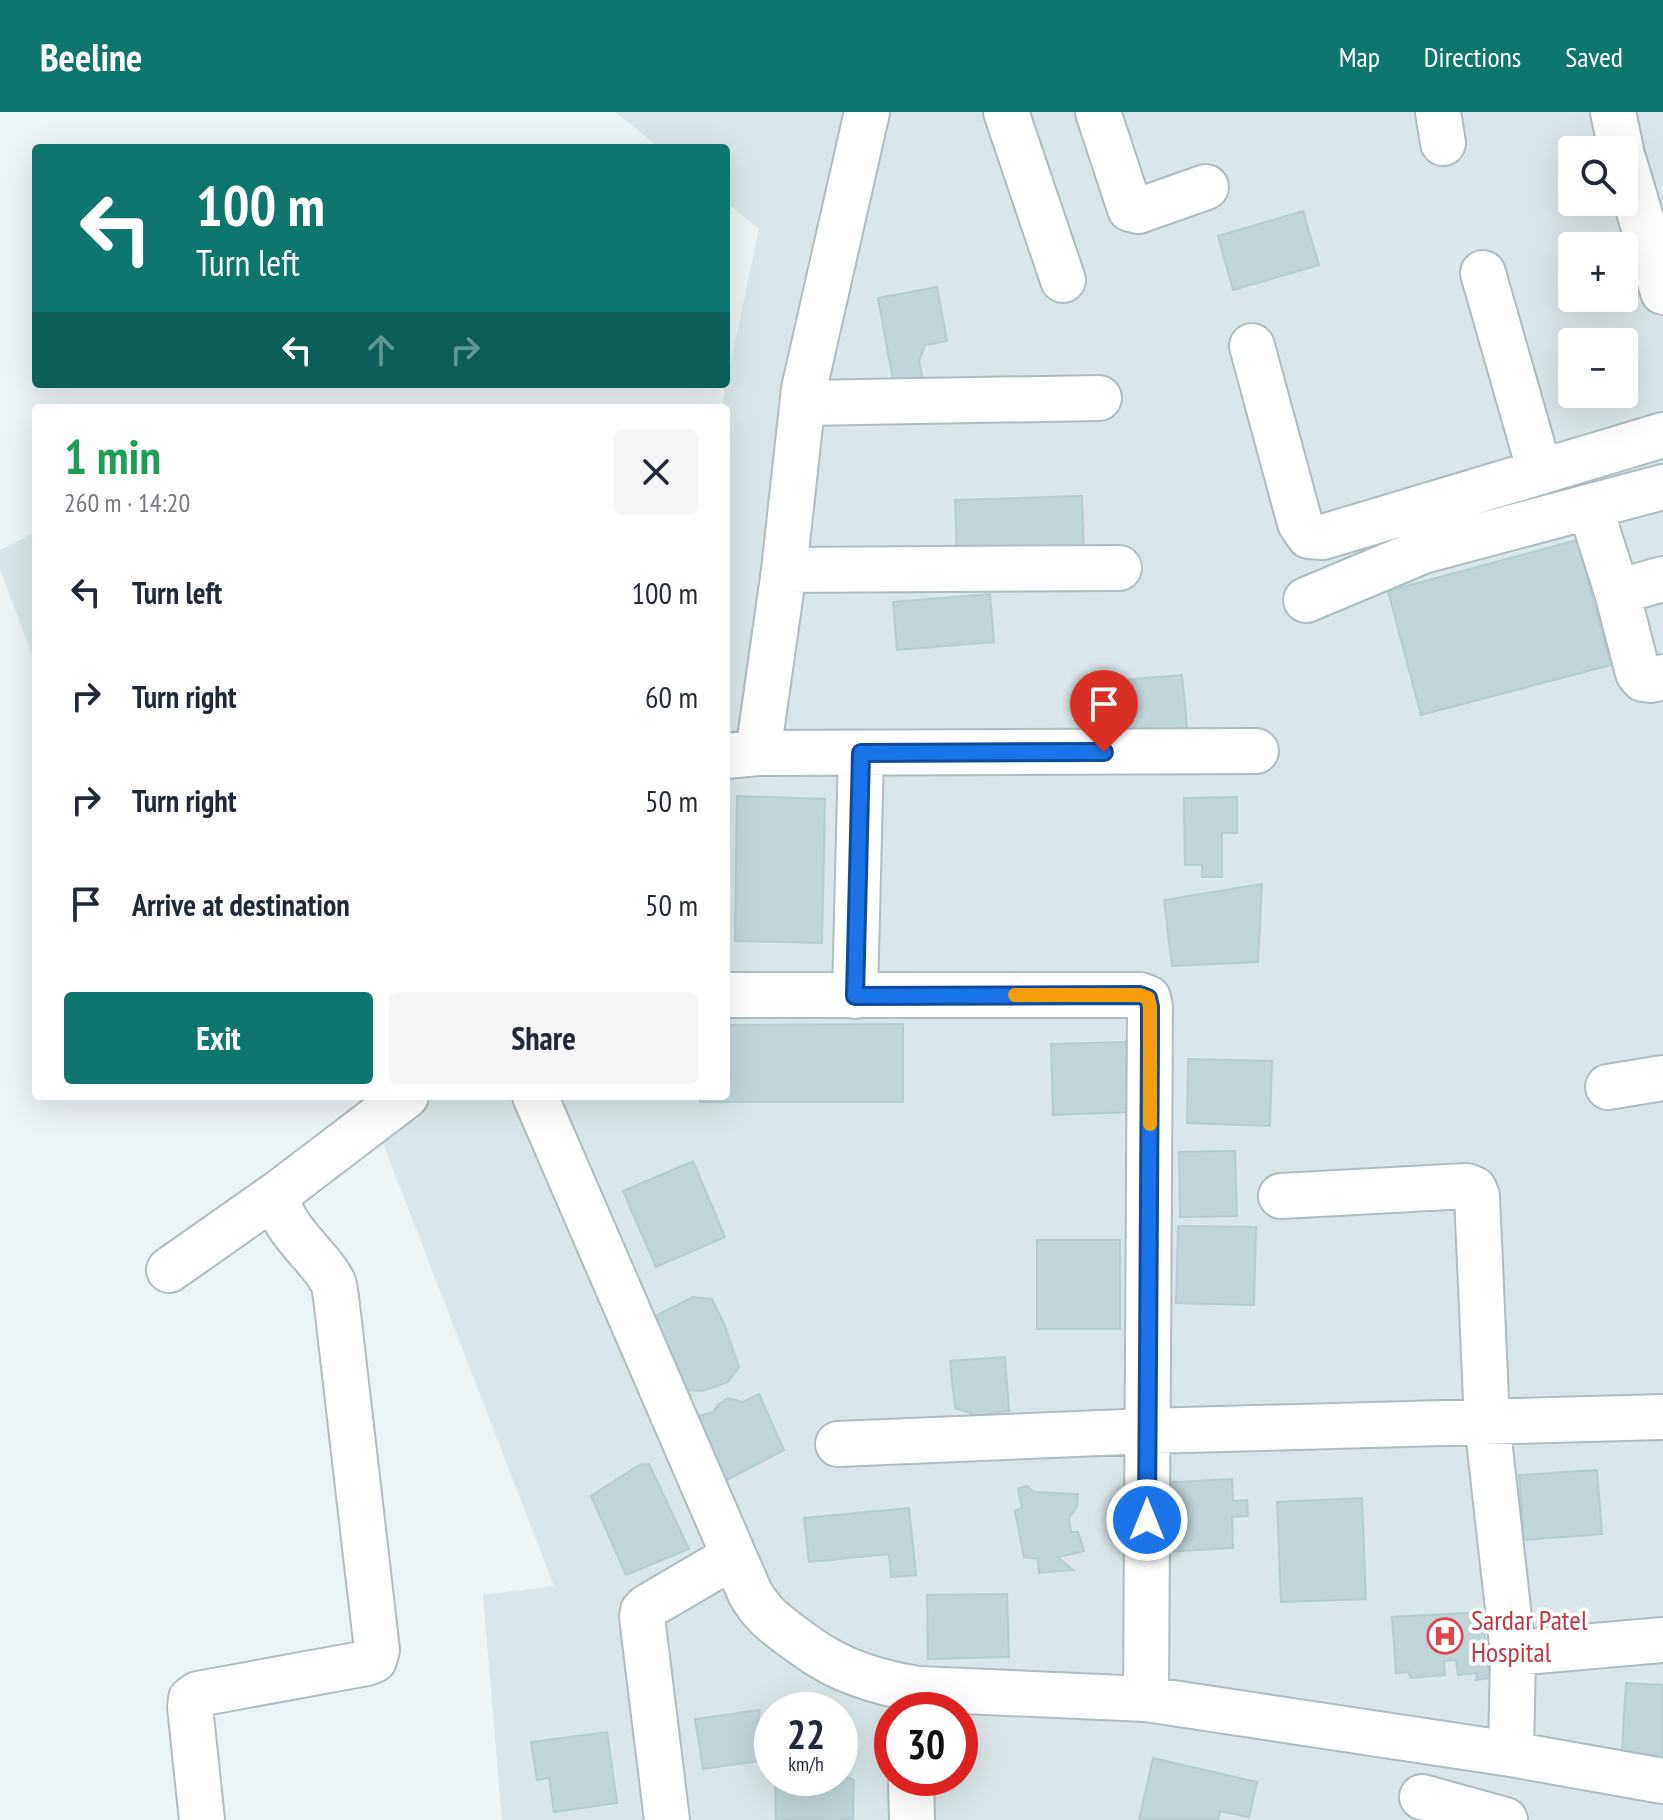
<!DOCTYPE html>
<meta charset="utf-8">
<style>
:root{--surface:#fff;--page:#f6f6f7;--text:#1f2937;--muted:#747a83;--accent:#0f766e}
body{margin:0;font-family:"PT Sans Narrow",sans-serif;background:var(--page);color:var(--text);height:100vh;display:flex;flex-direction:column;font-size:30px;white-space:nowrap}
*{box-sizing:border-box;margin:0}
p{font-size:26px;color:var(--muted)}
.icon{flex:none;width:44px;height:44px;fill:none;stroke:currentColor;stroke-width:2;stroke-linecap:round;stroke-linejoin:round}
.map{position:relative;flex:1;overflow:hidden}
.sheet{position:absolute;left:32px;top:292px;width:698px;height:696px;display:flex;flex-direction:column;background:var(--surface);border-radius:8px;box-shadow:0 8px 32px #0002}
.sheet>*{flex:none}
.top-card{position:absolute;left:32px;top:32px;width:698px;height:244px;border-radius:8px;box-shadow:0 8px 32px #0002;background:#0f766e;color:#fff;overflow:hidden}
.controls{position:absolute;left:1558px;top:24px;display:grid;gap:16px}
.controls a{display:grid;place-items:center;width:80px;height:80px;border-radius:8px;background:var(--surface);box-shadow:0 8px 32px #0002;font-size:40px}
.speed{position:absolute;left:754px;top:1580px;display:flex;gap:16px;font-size:40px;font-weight:700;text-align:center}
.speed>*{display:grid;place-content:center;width:104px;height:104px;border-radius:50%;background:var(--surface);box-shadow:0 8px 32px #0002;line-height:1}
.speed small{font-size:20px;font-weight:400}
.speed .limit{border:12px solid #d22;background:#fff;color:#111}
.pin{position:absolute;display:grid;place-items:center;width:68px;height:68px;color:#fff;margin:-82px -34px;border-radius:50% 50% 50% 0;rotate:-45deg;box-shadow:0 0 8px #0007}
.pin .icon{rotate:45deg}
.me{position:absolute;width:88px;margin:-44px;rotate:0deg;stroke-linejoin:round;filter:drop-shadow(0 0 6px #0008)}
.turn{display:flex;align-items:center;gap:28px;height:168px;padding:0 32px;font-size:36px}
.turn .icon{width:104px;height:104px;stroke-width:2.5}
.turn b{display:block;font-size:56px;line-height:68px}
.lanes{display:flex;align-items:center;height:76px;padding:0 32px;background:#0003;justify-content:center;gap:40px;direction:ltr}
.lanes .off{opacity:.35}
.round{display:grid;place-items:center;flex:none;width:84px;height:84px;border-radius:8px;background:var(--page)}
.headline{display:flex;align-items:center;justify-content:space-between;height:136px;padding:0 32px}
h1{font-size:48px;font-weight:800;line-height:60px;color:#1e9e55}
.primary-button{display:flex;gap:16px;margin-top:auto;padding:16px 32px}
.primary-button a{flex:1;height:92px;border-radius:8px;background:var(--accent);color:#fff;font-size:32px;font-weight:800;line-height:92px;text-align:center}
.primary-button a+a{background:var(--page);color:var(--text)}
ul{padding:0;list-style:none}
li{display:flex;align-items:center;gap:24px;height:104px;padding:0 32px}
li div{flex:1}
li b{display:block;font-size:30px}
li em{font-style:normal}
header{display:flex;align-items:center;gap:48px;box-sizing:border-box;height:112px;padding:0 40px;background:var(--accent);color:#fff}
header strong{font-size:38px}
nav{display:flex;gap:44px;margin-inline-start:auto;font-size:28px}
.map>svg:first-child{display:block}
.residential{fill:#dae6e9;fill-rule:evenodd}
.building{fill:#c1d4d7;stroke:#b5cdd1;stroke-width:2}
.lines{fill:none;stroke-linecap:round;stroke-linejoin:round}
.minor-casing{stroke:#aebdc1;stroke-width:48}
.minor{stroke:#fff;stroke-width:44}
.route-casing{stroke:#114b97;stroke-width:20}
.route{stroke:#1a73e8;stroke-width:14}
.slow{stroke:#f59e0b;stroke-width:14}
.labels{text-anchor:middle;stroke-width:7;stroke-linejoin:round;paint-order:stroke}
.health-label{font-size:28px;fill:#be3a42;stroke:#fff;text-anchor:start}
</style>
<header>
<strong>Beeline</strong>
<nav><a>Map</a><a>Directions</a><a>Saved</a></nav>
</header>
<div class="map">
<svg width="1663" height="1708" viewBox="0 0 1663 1708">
<rect width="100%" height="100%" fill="#ecf3f5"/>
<!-- residential -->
<path class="residential" d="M615 0H1663V1708H502L483 1483 554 1474 374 1008 409 984H726V296H721L759 117 726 90V36H660ZM1572 38H1624V90H1572ZM1572 134H1624V186H1572ZM1572 230H1624V282H1572ZM772 1598H840V1666H772ZM892 1598H960V1666H892Z
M36 420V554L0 457V438Z"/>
<!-- building -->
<path class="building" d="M1303 99 1319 153 1233 178 1218 124Z
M937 175 947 229 925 233 919 250 923 268 894 274 878 186Z
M1082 384 1084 442 957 447 955 388Z
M1577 428 1611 553 1421 603 1388 479Z
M990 482 994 530 897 538 893 490Z
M1182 563 1189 634 1097 633 1094 570Z
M737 684 825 687 822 831 735 829Z
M1237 685V721H1222V765H1202V753H1185L1184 686Z
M1262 772 1258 850 1172 854 1164 788Z
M903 912V990H700V984H726V913Z
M1127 930 1129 1000 1053 1003 1051 932Z
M1188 947 1272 949 1270 1014 1187 1011Z
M1235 1039 1237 1104 1180 1105 1179 1040Z
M693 1049 725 1125 656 1155 623 1079Z
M1178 1114 1256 1115 1254 1193 1176 1191Z
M1037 1128H1120V1217H1037Z
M693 1185 712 1187 725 1214 739 1255 728 1270 703 1279 682 1278 663 1223 654 1212 653 1205Z
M1005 1245 1009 1299 992 1301 987 1317 967 1311 971 1301 955 1296 950 1249Z
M759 1282 784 1338 727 1368 714 1359 692 1306 713 1300 718 1293 728 1286 743 1290Z
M649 1352 689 1437 626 1463 591 1384 639 1353Z
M1597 1358 1602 1422 1524 1428 1519 1363Z
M1232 1367 1233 1389 1247 1388 1248 1404 1232 1405 1233 1436 1165 1440 1161 1371Z
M1027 1374 1034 1380 1078 1382 1077 1395 1069 1406 1071 1420H1078L1084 1439 1058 1445 1073 1458 1039 1461 1038 1447 1024 1445 1015 1399 1022 1395 1018 1377Z
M1362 1386 1366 1487 1281 1490 1277 1390Z
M909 1396 916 1463 891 1465 889 1442 809 1450 804 1406Z
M1007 1482 1009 1545 928 1547 927 1483Z
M1482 1500 1490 1566 1476 1568 1477 1561 1458 1563 1456 1548 1444 1549 1445 1563 1410 1566 1409 1560 1396 1561 1392 1505Z
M1626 1571 1663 1573V1657L1621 1654Z
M760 1598 758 1611 769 1609 771 1621 764 1622 768 1648 703 1657 695 1607Z
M607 1620 617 1691 554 1700 549 1666 537 1668 531 1630Z
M1153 1646 1257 1670 1249 1705 1220 1699 1218 1708H1139Z
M840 1662 854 1668 853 1708H776L775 1666H840Z"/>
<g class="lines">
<defs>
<path id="minor" d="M1006 0 1063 168
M1098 0 1130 97 1138 99 1206 75
M1438 0 1443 31
M1613 0 1621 38
M1624 49 1663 180
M1483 161 1540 360
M1252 234 1300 411 1309 424 1323 425 1663 323
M803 291 1099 286
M1590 395 1617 480 1638 561 1643 567 1651 568 1663 565
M784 458 1119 456
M1617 480 1663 467
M1306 488 1423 439 1663 375
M758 641 784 458 804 277 867 0
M726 644 758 641 1256 639
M726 883H1140L1148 886 1150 895 1146 1587
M855 884 861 641
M1608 975 1663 966
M535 984 750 1481C762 1502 774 1511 793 1525 803 1532 813 1540 824 1546 850 1562 889 1573 919 1577L1146 1587 1511 1642 1663 1669
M1281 1084 1467 1074 1474 1077 1477 1084 1487 1310 1513 1541 1511 1642
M169 1158 280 1080 406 984
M838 1332 1148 1319 1663 1305
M1513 1541 1663 1528
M911 1666 912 1708
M1422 1685 1505 1708
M202 1708 190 1595 191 1587 198 1582 367 1551 374 1548 377 1538 336 1185C335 1181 335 1177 334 1173 323 1145 272 1112 280 1080
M667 1708 642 1505 643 1499 647 1495 734 1444"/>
</defs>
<!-- minor casing -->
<use href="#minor" class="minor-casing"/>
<!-- minor -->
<use href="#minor" class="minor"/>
</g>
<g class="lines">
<defs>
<path id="route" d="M1104 640 861 641 855 884 1140 883 1148 886 1150 895V925L1147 1408"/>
</defs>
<!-- route casing -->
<use href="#route" class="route-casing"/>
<!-- route -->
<use href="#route" class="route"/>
<!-- slow -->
<path class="slow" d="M1015 883H1140L1148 886 1150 895V1012"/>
</g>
<!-- icons -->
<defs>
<symbol id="hospital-ring" viewBox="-11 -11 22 22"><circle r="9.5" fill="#fff" stroke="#e0444e" stroke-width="1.5"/><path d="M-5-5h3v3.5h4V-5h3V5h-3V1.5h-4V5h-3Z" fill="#e0444e"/></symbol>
</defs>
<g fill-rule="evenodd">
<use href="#hospital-ring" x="1425" y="1504" width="40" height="40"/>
</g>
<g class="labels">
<!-- health labels -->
<g class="health-label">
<text x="1471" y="1518">Sardar Patel<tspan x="1471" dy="32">Hospital</tspan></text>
</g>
</g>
</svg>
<div class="controls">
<a><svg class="icon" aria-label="search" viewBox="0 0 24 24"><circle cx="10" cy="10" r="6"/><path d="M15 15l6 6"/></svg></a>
<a>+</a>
<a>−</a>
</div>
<div class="speed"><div>22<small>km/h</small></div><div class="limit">30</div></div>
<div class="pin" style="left:1104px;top:640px;background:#d93025"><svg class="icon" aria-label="arrive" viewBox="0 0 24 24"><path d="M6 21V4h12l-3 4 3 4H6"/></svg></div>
<svg class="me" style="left:1147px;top:1408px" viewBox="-20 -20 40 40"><circle r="17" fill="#1a73e8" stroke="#fff" stroke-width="3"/><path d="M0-11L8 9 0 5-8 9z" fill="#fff"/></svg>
<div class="top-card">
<div class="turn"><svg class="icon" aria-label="left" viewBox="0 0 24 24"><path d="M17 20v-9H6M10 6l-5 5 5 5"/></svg><div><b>100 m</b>Turn left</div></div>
<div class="lanes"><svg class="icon" aria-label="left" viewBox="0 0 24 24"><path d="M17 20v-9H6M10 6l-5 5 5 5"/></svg><svg class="icon off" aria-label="ahead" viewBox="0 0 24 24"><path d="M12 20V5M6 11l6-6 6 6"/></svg><svg class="icon off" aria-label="right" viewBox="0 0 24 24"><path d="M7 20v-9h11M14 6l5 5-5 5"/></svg></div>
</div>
<section class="sheet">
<div class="headline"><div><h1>1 min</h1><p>260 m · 14:20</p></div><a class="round"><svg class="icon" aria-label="close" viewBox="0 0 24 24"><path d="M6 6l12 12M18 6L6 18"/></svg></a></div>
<ul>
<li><svg class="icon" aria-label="left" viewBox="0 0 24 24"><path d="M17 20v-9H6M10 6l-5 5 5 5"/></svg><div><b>Turn left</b></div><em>100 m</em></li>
<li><svg class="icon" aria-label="right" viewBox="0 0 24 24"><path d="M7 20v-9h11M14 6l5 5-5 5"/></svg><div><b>Turn right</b></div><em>60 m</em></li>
<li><svg class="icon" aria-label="right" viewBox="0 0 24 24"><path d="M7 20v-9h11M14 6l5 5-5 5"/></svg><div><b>Turn right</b></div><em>50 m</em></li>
<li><svg class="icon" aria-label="arrive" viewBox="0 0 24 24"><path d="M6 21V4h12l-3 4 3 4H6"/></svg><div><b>Arrive at destination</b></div><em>50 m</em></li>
</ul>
<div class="primary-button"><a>Exit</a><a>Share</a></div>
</section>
</div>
